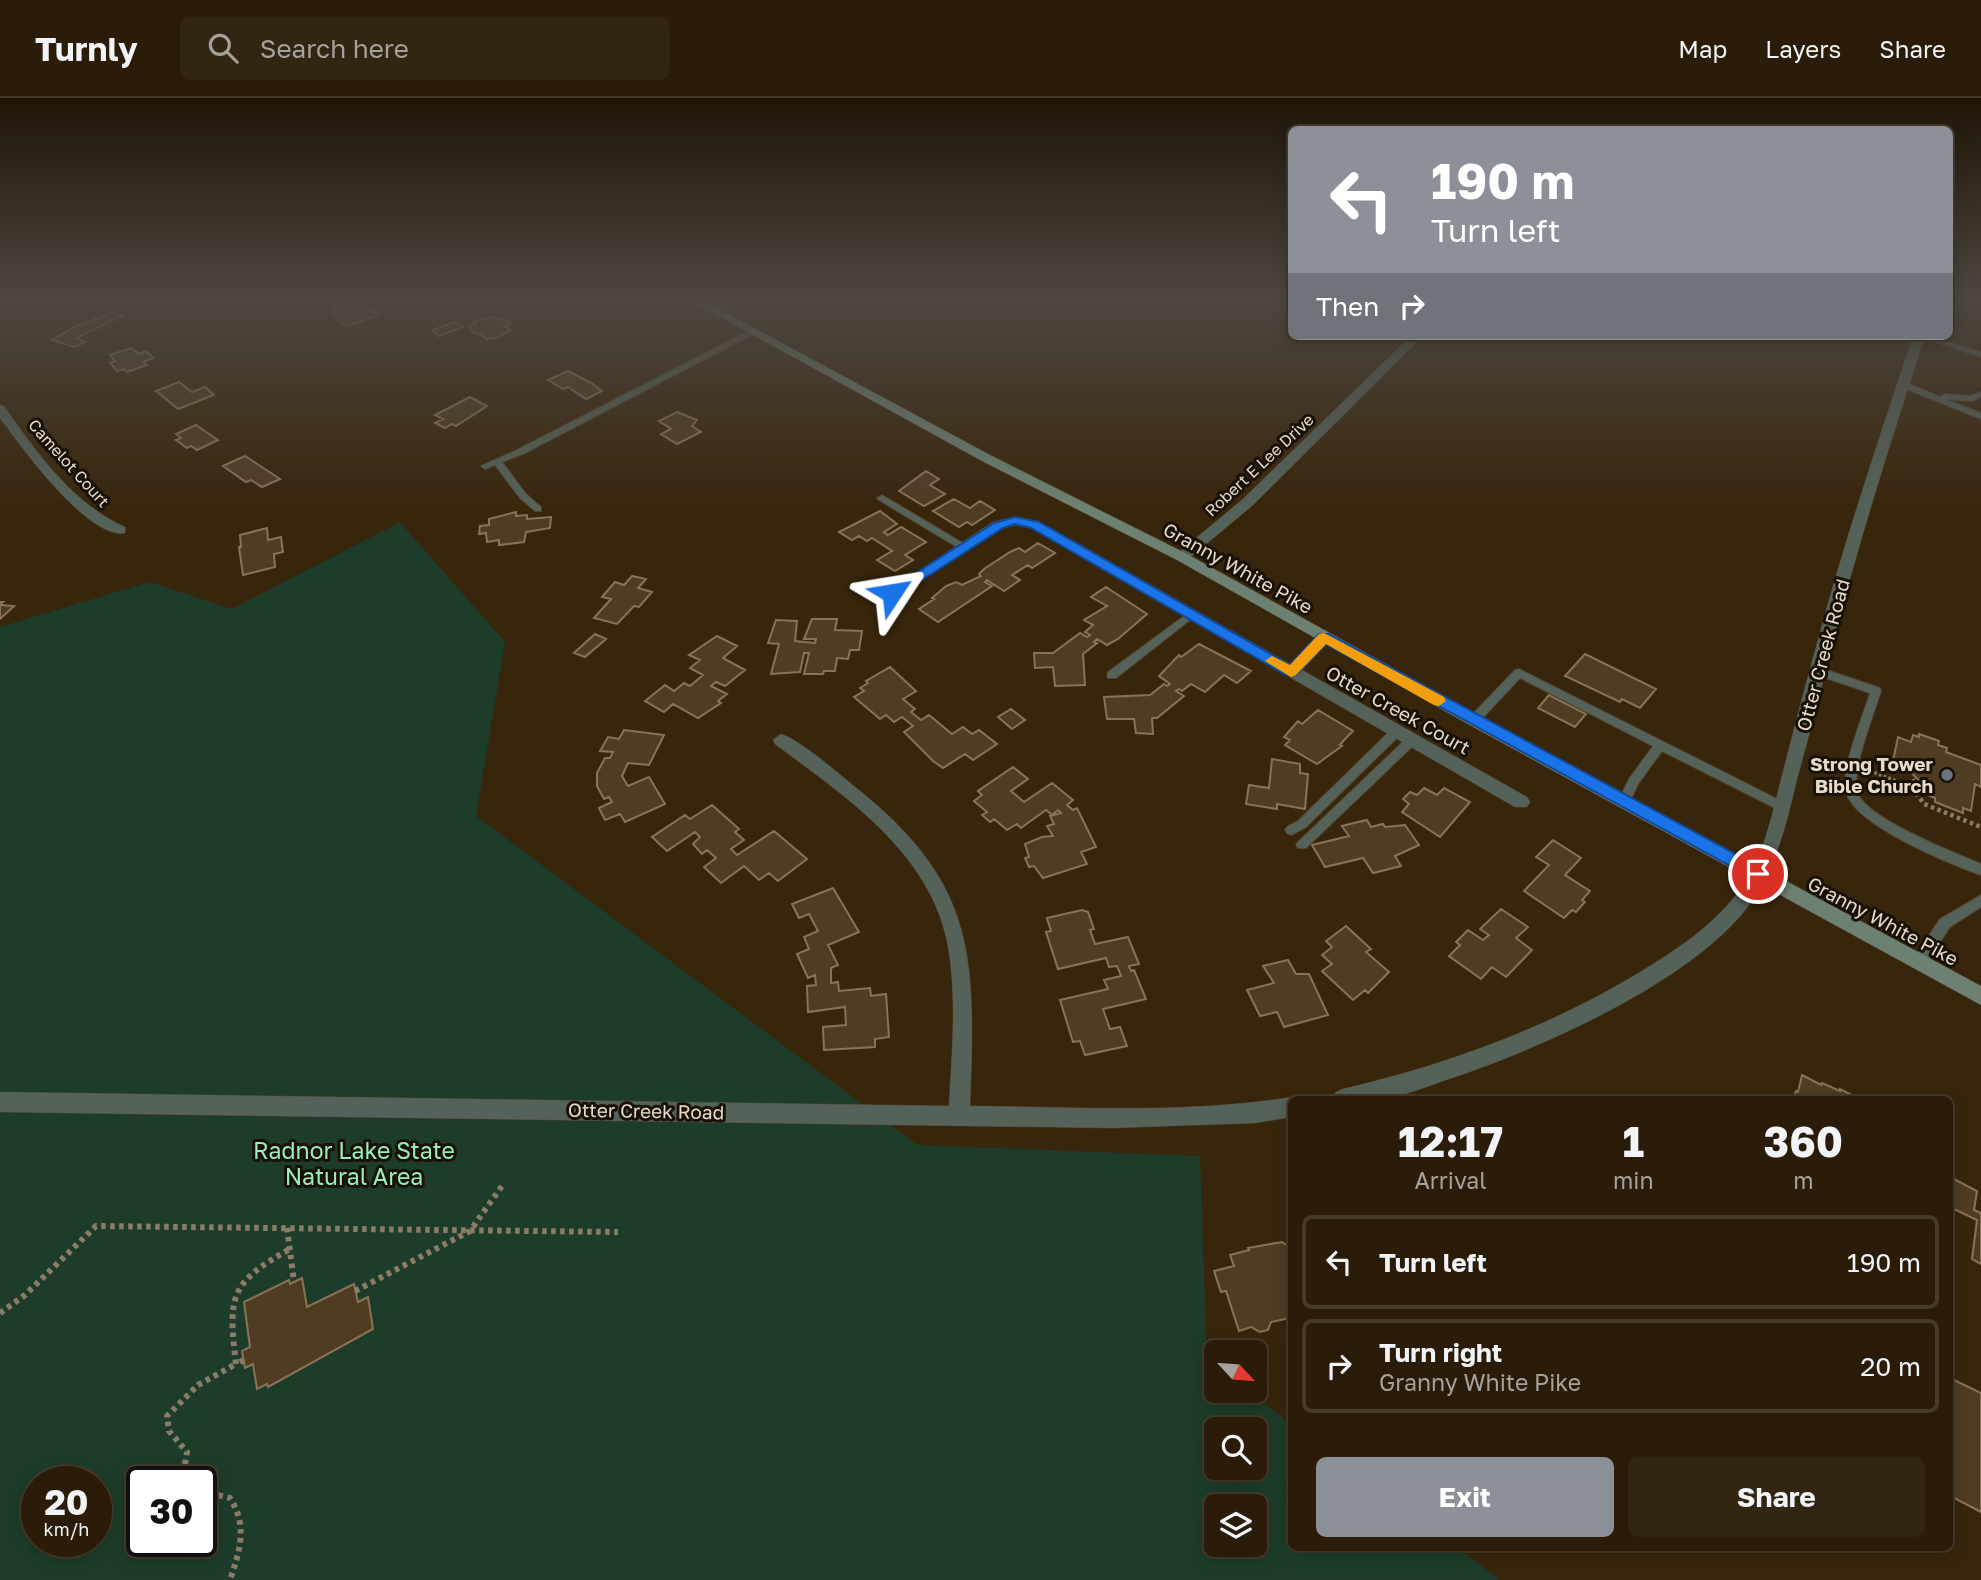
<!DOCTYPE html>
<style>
:root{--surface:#2a1c09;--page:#322512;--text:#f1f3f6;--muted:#a5a19c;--line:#463a2a;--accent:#8c9099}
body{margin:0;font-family:"Golos Text",sans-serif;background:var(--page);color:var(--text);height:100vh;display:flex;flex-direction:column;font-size:26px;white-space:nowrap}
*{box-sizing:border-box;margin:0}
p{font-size:23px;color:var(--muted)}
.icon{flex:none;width:38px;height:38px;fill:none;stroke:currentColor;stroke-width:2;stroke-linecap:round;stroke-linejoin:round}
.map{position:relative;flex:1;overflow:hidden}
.panel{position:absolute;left:1288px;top:998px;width:665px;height:455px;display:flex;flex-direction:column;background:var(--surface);border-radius:10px;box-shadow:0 4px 18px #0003,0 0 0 2px var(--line)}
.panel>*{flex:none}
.top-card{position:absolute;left:1288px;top:28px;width:665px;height:214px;border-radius:10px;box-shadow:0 4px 18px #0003,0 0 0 2px var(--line);background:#8c9099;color:#fff;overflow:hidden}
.needle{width:46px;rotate:116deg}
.fabs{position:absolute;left:1204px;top:1242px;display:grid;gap:14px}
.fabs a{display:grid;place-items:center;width:63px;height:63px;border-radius:10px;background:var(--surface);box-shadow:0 4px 18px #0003,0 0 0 2px var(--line);font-size:35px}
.speed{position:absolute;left:21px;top:1368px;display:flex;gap:14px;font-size:35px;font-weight:700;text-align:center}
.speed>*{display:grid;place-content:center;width:91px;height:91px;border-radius:50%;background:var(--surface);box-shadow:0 4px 18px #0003,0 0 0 2px var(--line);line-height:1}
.speed small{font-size:18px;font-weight:400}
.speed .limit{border:4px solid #111;border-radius:10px;background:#fff;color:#111}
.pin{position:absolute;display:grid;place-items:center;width:60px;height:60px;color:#fff;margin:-30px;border:4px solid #fff;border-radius:50%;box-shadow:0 2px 7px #0007}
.me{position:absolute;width:77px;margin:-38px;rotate:57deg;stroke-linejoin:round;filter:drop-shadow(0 0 5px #0008)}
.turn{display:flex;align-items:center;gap:24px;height:147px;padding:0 28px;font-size:32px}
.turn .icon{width:91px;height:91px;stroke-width:2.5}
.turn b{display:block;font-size:49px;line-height:60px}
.then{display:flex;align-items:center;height:66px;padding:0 28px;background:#0003;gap:14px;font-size:26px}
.eta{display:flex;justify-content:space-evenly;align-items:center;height:119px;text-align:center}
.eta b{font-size:42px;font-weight:700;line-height:49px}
.button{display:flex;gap:14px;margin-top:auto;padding:14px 28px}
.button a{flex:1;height:80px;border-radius:10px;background:var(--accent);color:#fff;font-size:28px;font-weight:700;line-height:80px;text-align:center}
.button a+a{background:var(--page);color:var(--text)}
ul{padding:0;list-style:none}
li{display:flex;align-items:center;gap:21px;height:94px;margin:0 14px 10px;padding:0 14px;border:4px solid var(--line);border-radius:10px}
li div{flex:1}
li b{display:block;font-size:26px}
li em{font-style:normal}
header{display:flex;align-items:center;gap:42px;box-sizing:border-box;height:98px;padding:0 35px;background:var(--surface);border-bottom:2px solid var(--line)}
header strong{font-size:33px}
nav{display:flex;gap:38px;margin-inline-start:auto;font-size:24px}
.search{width:490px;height:63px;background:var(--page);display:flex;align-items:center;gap:18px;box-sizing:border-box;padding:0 24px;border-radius:10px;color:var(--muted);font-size:26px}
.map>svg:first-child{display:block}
.green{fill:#1d3d2a;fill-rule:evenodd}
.building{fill:#503c23;stroke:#897358;stroke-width:2}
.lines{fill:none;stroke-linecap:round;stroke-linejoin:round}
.lane-casing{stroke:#54432b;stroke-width:2}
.street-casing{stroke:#54432b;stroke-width:1}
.secondary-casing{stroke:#54432b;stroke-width:1}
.path-far2{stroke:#8b7c67;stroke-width:3.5;stroke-dasharray:2.5 2.5;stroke-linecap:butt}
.path-far1{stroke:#8b7c67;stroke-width:4.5;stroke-dasharray:3.5 3.5;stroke-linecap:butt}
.path{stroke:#8b7c67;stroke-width:6;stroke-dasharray:4.5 4.5;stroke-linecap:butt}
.lane{fill:#556259;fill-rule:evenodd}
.street{fill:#556259;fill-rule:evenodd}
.secondary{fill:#6d8173;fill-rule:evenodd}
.route{fill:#1a73e8;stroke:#114b97;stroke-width:2}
.slow{fill:#f59e0b}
.worship-dot{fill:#6b7280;stroke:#191106;stroke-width:2.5}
.labels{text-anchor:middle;stroke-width:6;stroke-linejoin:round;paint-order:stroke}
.far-street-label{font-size:16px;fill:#e6dacb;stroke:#191106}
.street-label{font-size:19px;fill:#e6dacb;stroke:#191106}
.poi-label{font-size:19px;font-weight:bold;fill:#e6dacb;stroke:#191106;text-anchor:end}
.near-park-label{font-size:23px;fill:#9aedba;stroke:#191106}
</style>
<header>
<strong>Turnly</strong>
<div class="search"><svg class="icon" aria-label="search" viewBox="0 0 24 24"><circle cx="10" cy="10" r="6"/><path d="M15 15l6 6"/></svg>Search here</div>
<nav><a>Map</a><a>Layers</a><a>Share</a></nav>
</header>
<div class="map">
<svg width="1981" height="1482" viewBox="0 0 1981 1482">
<rect width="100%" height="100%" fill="#38260c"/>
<!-- green -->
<path class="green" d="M400 424 505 544 476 718 917 1047 1200 1058 1207 1263 1216 1270V1293H1247L1291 1326 1292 1449H1456L1500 1482H0V529L150 484 232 511ZM1216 1332H1255V1370H1216ZM37 1384H96V1444H37ZM142 1384H201V1444H142ZM1216 1409H1255V1447H1216Z"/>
<!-- building -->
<path class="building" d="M340 202H351L341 207 344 210 357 206 367 213 373 211 379 217 347 228 339 224 332 214 336 213 332 208Z
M111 215 122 218 76 240 85 244 74 249 52 242 74 229Z
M492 219 498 222 503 220 511 226 505 228 511 232 497 240 487 241 477 235 475 236 468 228 476 225 474 223Z
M455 224 463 229 439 238 432 232Z
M131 250 139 256 146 253 153 260 143 264 147 267 127 274 124 271 117 273 110 265 115 263 110 257Z
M568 273 593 286 602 293 586 301 568 289 563 291 548 282Z
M179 284 192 294 205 289 214 297 178 311 156 293Z
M470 299 487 308 456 328 452 326 445 330 435 325 443 321 435 317Z
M677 314 697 322 692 328 701 334 677 346 661 336 671 331 659 323Z
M196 327 218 342 197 352 191 348 187 350 176 342 181 340 176 336Z
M245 358 280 381 262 389 251 382 246 384 223 368Z
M926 373 939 381 930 387 945 396 924 408 899 393Z
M954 401 970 410 980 403 995 412 972 427 967 424 959 429 933 413Z
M880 413 897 426 884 434 888 437 901 429 926 444 905 457 913 462 895 473 877 462 892 453 872 440 867 443 859 438 852 442 839 434Z
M516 414V418L527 417V421L551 419 550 430 526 434 524 444 499 447V442L487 444 486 435 479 436 480 428 489 427V421Z
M267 430 268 442 281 439 283 454 274 456 275 469 243 477 239 449H241L240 437Z
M1038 445 1055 455 1032 470 1028 467 1012 477 1020 482 1004 493 987 482 985 484 992 488 938 524 919 511 934 501 932 500 946 488 956 484 962 487 981 478 979 476 984 471 1010 454 1019 450 1025 454Z
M632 478 646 481 638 490 652 494 639 509 634 508 617 526 594 520 611 501 602 499 615 484 624 487Z
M1106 489 1147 516 1118 541 1107 547 1097 541 1094 544 1097 545 1083 556 1085 587 1055 588 1053 569 1035 570 1034 555H1053L1080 535 1087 539 1090 537 1085 534 1093 527 1084 522 1107 508 1091 499Z
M0 504H3L0 507 14 508 0 521Z
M812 521H837L835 532 862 533 859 552H850L848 561 837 560 835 573H824L823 576H804L809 555H804L800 574 771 576 779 546 768 545 776 522 797 523 795 543 815 545 816 541H804Z
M595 536 606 541 585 559 574 555Z
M717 538 737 548 723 560 745 572 725 588 716 584 711 588 727 596 718 603 721 605 698 620 673 606 664 614 645 603 665 587 674 593 684 585 690 588 703 577 690 570 700 562 689 557Z
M1199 546 1251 573 1237 585 1224 577 1205 594 1191 586 1182 593 1179 591 1176 593 1184 598 1157 620H1152L1153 636 1136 635 1134 621H1107L1104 599 1150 597 1164 586 1167 588 1170 586 1159 578 1179 557 1181 559Z
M1585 556 1656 591 1640 610 1622 601 1620 604 1565 578Z
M890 569 916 593 903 601 915 611 911 614 921 622 929 617 952 636 963 629 972 636 979 632 997 646 973 662 965 656 943 670 933 663 904 634 913 628 902 619 894 624 886 617 880 621 854 599 864 593 860 590 868 585 866 583Z
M1549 597 1586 616 1575 629 1538 610Z
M1011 611 1025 622 1012 631 998 619Z
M1318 612 1353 633 1345 641 1340 647 1342 648 1317 666 1285 647 1290 642 1284 639 1298 623 1302 626Z
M624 632 664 637 649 667 628 665 622 678 628 688 649 679 665 706 625 724 620 716 605 722 599 710 612 704 609 699 604 701 597 688V675L605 660H610L613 654 600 653 608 639 619 641Z
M1919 636 1939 643 1938 647 1947 650 1946 654 1981 667V689L1975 686 1971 713 1963 710V715L1935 704V700L1928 697V692L1905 668 1893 663 1898 639 1911 644 1913 637 1919 639Z
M1272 661 1300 666V675L1308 676 1305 711 1277 706V711L1246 706 1249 687 1269 690Z
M1013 669 1028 681 1011 693 1024 704 1052 685 1073 702 1067 707 1073 712 1077 710 1096 749 1081 754 1087 766 1043 780 1034 768 1029 769 1025 760 1029 759 1025 746 1042 739 1053 738 1047 728 1054 726 1050 718 1061 715 1058 712 1052 717 1046 712 1021 730 1017 726 1007 732 994 721 990 724 982 717 987 714 974 703 982 697 978 693Z
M1424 690 1437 697 1444 690 1470 704 1440 739 1402 714 1409 706 1403 701 1410 694 1417 697Z
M712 707 739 731 735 734 744 742 731 751 737 757 774 733 807 761 778 783 769 775 759 782 744 768 721 785 704 769 716 760 707 752 702 756 693 746 700 739 695 734 667 753 652 739 685 717 690 721Z
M1367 722 1371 729 1383 726 1385 729 1405 727 1419 747 1395 758 1401 768 1373 775 1363 760 1325 769 1312 747 1349 738 1342 728Z
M1553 742 1581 760 1565 777 1590 793 1582 802 1585 804 1576 814 1572 812 1564 820 1524 793 1549 767 1536 759Z
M833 790 859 834 828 847 838 867 831 870V885L838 884 839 893 870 890 871 898 886 896 889 939 875 941V949L824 952 823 929 846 927 845 909 808 914 807 888 816 887 815 877 808 880 797 856 809 851 804 839 818 833 809 816 799 820 792 806Z
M1501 811 1528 829 1516 840 1532 852 1506 879 1492 869 1481 881 1449 858 1460 847 1456 844 1468 832 1483 842 1489 837 1480 831Z
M1082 812 1088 814 1094 831 1090 832 1095 846 1128 839 1139 866 1129 868 1131 873 1134 872 1146 901 1103 911 1110 931 1120 929 1127 948 1085 957 1080 943 1073 944 1060 902 1108 891 1104 882 1121 878 1117 868 1109 869 1106 860 1058 871 1046 834 1051 833 1047 820Z
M1346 828 1371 851 1366 854 1389 874 1368 895 1365 892 1353 902 1322 873 1332 866 1322 857 1332 849 1326 843Z
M1288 862 1296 876H1309L1328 917 1284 929 1277 914 1260 918 1247 892 1274 885 1263 868Z
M1802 977 1821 987 1822 985 1840 993V991L1860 1001H1793L1796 993 1798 994Z
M1950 1079 1977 1093 1974 1112 1981 1115V1166L1972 1161 1977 1122 1950 1109Z
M1282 1144 1292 1150V1225L1290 1220 1271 1224 1268 1232 1260 1234 1251 1229 1239 1233 1226 1193 1221 1194 1214 1173 1234 1168 1230 1157 1249 1152 1248 1150Z
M302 1180 307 1209 354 1186 358 1204 368 1199 373 1231 268 1289 267 1286 257 1291 253 1266 245 1270 242 1253 250 1249 244 1204 289 1182 290 1186Z
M1950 1280 1981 1295V1414L1950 1398Z"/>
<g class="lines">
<defs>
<path id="lane" d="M752 231 759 233 523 356 502 364 526 396 541 409V413H535L520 400 495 367 485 371 481 368 517 352Z
M1916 238H1928L1981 254V259Z
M1899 284H1905L1940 299 1944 296 1971 298 1981 294V299L1972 303 1945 301 1981 315V321L1899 288Z
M882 397 966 447 968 449 966 451H960L879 402 877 400Z
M1191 513 1196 516 1195 518 1116 580H1108L1107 577 1108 574Z
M1818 569 1880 590 1881 593C1874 616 1852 670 1857 693 1863 720 1956 755 1981 766V777C1950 766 1854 727 1846 694 1840 672 1863 618 1870 595L1814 576 1813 573 1814 570Z
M1519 571 1787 706 1789 709 1787 712H1779L1662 653 1638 686 1628 707H1620L1618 704 1629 681 1653 648 1520 580 1478 625H1470L1468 622 1470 619 1515 572Z
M1397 629 1401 630 1403 633 1401 636 1306 729 1291 737 1287 735 1285 732 1287 729 1298 723 1393 630Z
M1412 638 1416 639 1418 642 1416 645 1306 750H1298L1296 747 1298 744 1408 639Z
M1981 797V809L1950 829 1924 868 1919 870 1914 868 1912 864 1914 860 1940 821Z"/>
<path id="street" d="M0 202H11L0 206Z
M1411 238H1423L1253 407 1187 462H1177V456L1243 401Z
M1913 238H1925C1891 342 1858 446 1831 551 1820 595 1809 638 1797 681 1788 719 1779 758 1759 792 1710 878 1535 953 1443 983 1423 990 1401 999 1381 1001 1365 1002 1348 1001 1333 1001L1336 994 1343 991C1449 966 1548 930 1642 873 1676 852 1711 829 1736 797 1764 763 1772 715 1783 674 1795 626 1808 578 1821 531 1848 432 1881 335 1913 238Z
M0 307 4 308C36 354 73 406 125 429V435C90 442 25 354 6 328L0 320Z
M1015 419 1040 424 1290 566 1319 536H1329L1331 540 1329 544 1302 572 1527 699 1530 704 1527 709H1515L1031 430 1015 427 1003 430 897 498 892 500 885 495 993 424Z
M781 636C800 642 838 675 855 689 979 787 975 861 970 1008 1076 1009 1187 1016 1292 999L1297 1001H1292V1019L1255 1025 1113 1030 0 1014V994L949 1008C952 955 957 900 948 848 931 755 846 699 775 646L773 642Z"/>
<path id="secondary" d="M690 202H702L990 357 1187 456 1480 618 1981 888V907L1468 626 1177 462 982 363Z"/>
</defs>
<!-- lane casing -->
<use href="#lane" class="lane-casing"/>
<!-- street casing -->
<use href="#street" class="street-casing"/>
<!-- secondary casing -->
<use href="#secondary" class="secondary-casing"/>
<!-- path-far2 -->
<path class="path-far2" d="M1865 671 1917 691
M1913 681 1917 696"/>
<!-- path-far1 -->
<path class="path-far1" d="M1916 695 1924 706 1981 729"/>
<!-- path -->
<path class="path" d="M287 1130 294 1184
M355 1193 470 1133 502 1088
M0 1215 25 1197 96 1128 618 1134
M244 1262 236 1266C228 1199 229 1185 290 1151
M182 1384 187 1354 169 1333 167 1318 198 1287 236 1266
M201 1393 230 1400C248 1428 240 1452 230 1482"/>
<!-- lane -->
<use href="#lane" class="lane"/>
<!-- street -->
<use href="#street" class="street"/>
<!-- secondary -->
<use href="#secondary" class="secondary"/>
</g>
<!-- sky -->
<linearGradient id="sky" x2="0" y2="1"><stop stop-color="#1f1507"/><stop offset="0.49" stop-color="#4d4740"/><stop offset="1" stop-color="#4d4740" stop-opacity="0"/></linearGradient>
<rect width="1981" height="409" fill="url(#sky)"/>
<!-- route -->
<path class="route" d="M1015 419 1039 424 1290 567 1319 536H1329L1763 771 1766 776 1763 780H1752L1326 546 1296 577H1286L1031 430 1015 426 1003 430 897 498H887L885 495 994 425Z"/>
<!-- slow -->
<path class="slow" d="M1324 535 1444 599 1446 603 1439 608 1434 607 1326 546 1296 577 1291 579 1265 563 1272 558 1290 567 1319 536Z"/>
<!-- markers -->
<circle class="worship-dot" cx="1947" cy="677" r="7"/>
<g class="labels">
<!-- far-street labels -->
<g class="far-street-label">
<text transform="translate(69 365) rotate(48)" y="6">Camelot Court</text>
<text transform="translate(1259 367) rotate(-43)" y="6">Robert E Lee Drive</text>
</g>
<!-- street labels -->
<g class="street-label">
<text transform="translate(1238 470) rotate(29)" y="7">Granny White Pike</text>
<text transform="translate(1823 557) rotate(-75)" y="7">Otter Creek Road</text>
<text transform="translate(1398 612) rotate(29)" y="7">Otter Creek Court</text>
<text transform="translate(1883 823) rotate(28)" y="7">Granny White Pike</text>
<text transform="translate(646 1013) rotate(1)" y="7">Otter Creek Road</text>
</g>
<!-- poi labels -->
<g class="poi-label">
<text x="1933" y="673">Strong Tower<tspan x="1933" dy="22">Bible Church</tspan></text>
</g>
<!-- near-park labels -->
<g class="near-park-label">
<text x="354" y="1061">Radnor Lake State<tspan x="354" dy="26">Natural Area</tspan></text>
</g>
</g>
</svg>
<div class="fabs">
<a><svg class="needle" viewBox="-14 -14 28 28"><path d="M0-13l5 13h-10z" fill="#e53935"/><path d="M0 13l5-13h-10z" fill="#a5a19c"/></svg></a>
<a><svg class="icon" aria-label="search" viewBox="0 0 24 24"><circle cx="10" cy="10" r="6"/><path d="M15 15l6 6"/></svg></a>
<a><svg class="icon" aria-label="layers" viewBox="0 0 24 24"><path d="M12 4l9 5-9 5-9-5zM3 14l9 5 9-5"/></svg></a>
</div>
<div class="speed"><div>20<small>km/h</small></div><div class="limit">30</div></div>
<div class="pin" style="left:1758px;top:776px;background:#d93025"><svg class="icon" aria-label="arrive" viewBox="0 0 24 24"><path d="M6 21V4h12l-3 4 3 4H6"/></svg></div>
<svg class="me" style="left:892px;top:495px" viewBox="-20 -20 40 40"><path d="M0-17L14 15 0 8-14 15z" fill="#1a73e8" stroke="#fff" stroke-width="4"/></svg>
<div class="top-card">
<div class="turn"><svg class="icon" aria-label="left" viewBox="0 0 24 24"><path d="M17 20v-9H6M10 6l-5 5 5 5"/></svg><div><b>190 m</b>Turn left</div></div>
<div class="then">Then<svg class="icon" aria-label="right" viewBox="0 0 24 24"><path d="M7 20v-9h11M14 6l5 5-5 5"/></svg></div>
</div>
<section class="panel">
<div class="eta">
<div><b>12:17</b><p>Arrival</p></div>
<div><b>1</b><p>min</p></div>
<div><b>360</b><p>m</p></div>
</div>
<ul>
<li><svg class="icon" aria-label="left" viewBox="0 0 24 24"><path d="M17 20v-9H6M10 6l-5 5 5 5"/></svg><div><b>Turn left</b></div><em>190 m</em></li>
<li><svg class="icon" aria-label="right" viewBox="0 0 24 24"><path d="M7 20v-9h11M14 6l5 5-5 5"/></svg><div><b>Turn right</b><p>Granny White Pike</p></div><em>20 m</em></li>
</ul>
<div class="button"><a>Exit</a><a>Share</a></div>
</section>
</div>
